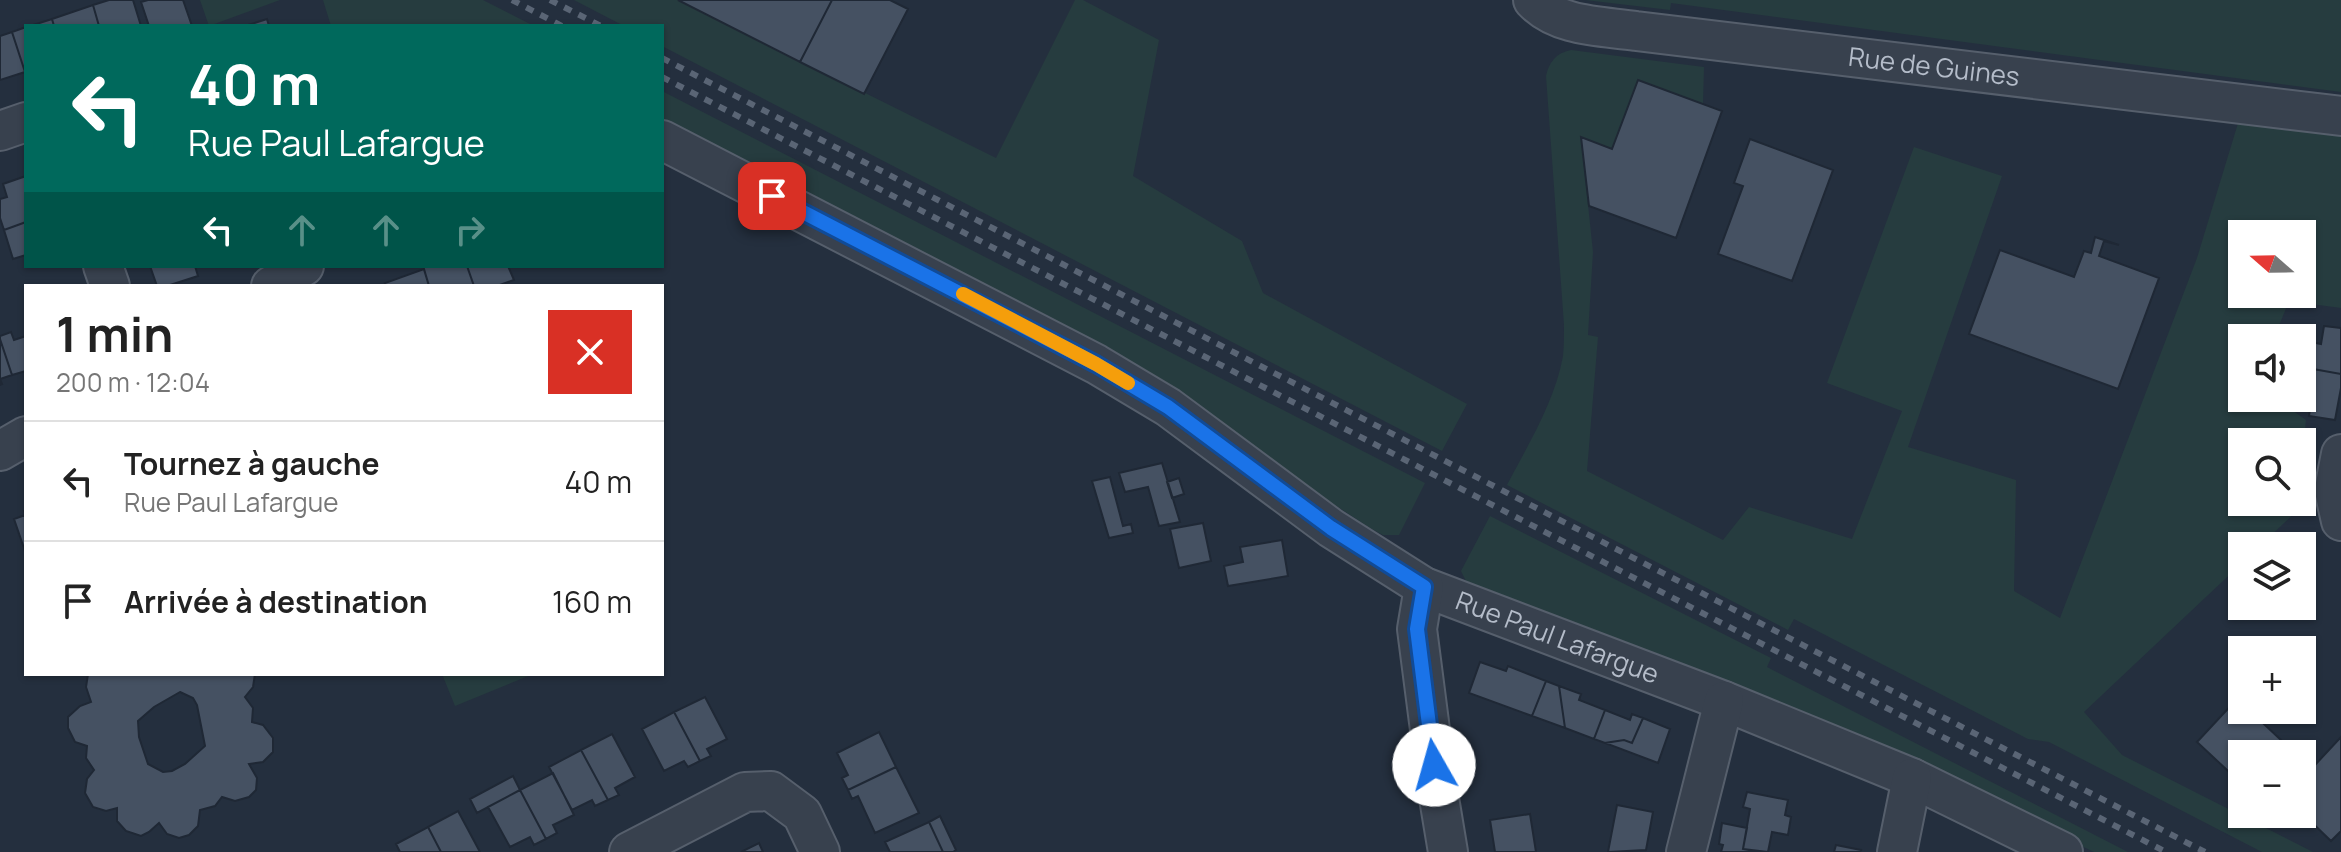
<!DOCTYPE html>
<html lang="fr">
<meta charset="utf-8">
<style>
:root{--surface:#fff;--page:#f6f6f6;--text:#222;--muted:#767676;--line:#e0e0e0}
body{margin:0;font-family:Manrope,sans-serif;background:var(--page);color:var(--text);height:100vh;display:flex;flex-direction:column;font-size:30px;white-space:nowrap}
*{box-sizing:border-box;margin:0}
p{font-size:26px;color:var(--muted)}
.icon{flex:none;width:44px;height:44px;fill:none;stroke:currentColor;stroke-width:2;stroke-linecap:round;stroke-linejoin:round}
.map{position:relative;flex:1;overflow:hidden}
.panel{position:absolute;left:24px;top:284px;width:640px;height:392px;display:flex;flex-direction:column;background:var(--surface);border-radius:0px;box-shadow:0 2px 6px #0004}
.panel>*{flex:none}
.guide{position:absolute;left:24px;top:24px;width:640px;height:244px;border-radius:0px;box-shadow:0 2px 6px #0004;background:#00695c;color:#fff;overflow:hidden}
.needle{width:52px;rotate:290deg}
.controls{position:absolute;left:2228px;top:220px;display:grid;gap:16px}
.controls a{display:grid;place-items:center;width:88px;height:88px;border-radius:0px;background:var(--surface);box-shadow:0 2px 6px #0004;font-size:40px}
.pin{position:absolute;display:grid;place-items:center;width:68px;height:68px;color:#fff;margin:-34px;border-radius:16px;box-shadow:0 4px 12px #0006}
.me{position:absolute;width:88px;margin:-44px;rotate:353deg;stroke-linejoin:round;filter:drop-shadow(0 0 6px #0008)}
.turn{display:flex;align-items:center;gap:28px;height:168px;padding:0 32px;font-size:36px}
.turn .icon{width:104px;height:104px;stroke-width:2.5}
.turn b{display:block;font-size:56px;line-height:68px}
.lanes{display:flex;align-items:center;height:76px;padding:0 32px;background:#0003;justify-content:center;gap:40px;direction:ltr}
.lanes .off{opacity:.35}
.round{display:grid;place-items:center;flex:none;width:84px;height:84px;border-radius:0px;background:var(--page)}
.summary{display:flex;align-items:center;justify-content:space-between;height:136px;padding:0 32px}
h1{font-size:48px;font-weight:700;line-height:60px}
ul{padding:0;list-style:none}
li{display:flex;align-items:center;gap:24px;height:120px;padding:0 32px;border-top:2px solid var(--line)}
li div{flex:1}
li b{display:block;font-size:30px}
li em{font-style:normal}
.map>svg:first-child{display:block}
.green{fill:#263c3f;fill-rule:evenodd}
.building{fill:#455162;stroke:#1f2835;stroke-width:2;fill-rule:evenodd}
.lines{fill:none;stroke-linecap:round;stroke-linejoin:round}
.street-casing{stroke:#565f6c;stroke-width:42}
.street{stroke:#38414e;stroke-width:38}
.rail{stroke:#5a6575;stroke-width:6;stroke-dasharray:8 8;stroke-linecap:butt}
.route-casing{stroke:#114b97;stroke-width:20}
.route{stroke:#1a73e8;stroke-width:14}
.slow{stroke:#f59e0b;stroke-width:14}
.labels{text-anchor:middle;stroke-width:7;stroke-linejoin:round;paint-order:stroke}
.street-label{font-size:26px;fill:#b4bcc9;stroke:#1d2633}
</style>
<div class="map">
<svg width="2341" height="852" viewBox="0 0 2341 852">
<rect width="100%" height="100%" fill="#242f3e"/>
<!-- green -->
<path class="green" d="M200 0H280L209 26Z
M323 0H483L534 26H331Z
M574 0H678L996 158 1075 0H1083L1159 40 1133 176 1242 241 1263 293 1467 404 1442 451 662 46V26H624Z
M1585 0H2341V92L1671 3 1670 10Z
M1571 50 1704 67 1703 104 1638 80 1612 149 1581 138 1593 252 1588 335 1598 337 1587 471 1723 540 1749 507 1852 539 1902 411 1827 383 1914 147 2002 176 1908 447 2016 480 2014 591 2060 618 2197 258 2239 120 2341 135V308L2289 301 2274 338H2242V398H2275L2306 420 2302 457V442H2242V502H2302V494L2306 502 2260 546H2242V563L2084 712 2122 755 2313 852H2262L2049 742 2028 739 1794 619 1788 630 1507 485C1528 445 1555 401 1563 356 1564 346 1564 335 1564 325L1546 76C1549 62 1556 53 1571 50ZM2242 234H2302V294H2242Z
M662 91 1425 483 1399 535H1383L1370 528 1066 329 662 119Z
M1490 516 1771 658 1767 667 2128 852H2094L1814 716 1466 581 1461 571Z
M442 674H533L455 706Z"/>
<!-- building -->
<path class="building" d="M109 0H133L141 26H99L93 5Z
M148 0H183L192 26H149L141 2Z
M678 0H832L800 62Z
M832 0H890L908 9 864 94 800 62Z
M93 5 99 26H54L52 19Z
M52 19 54 26H30Z
M267 19 269 26H245Z
M26 27V71L25 72 12 32Z
M12 32 25 72 0 80V36Z
M1638 80 1722 111 1676 238 1589 206 1581 137 1612 149Z
M1750 139 1833 170 1792 281 1718 254 1743 186 1734 183Z
M26 176V222L4 230 0 218V199L7 197 3 184Z
M26 222V255L13 259 4 230Z
M2095 237 2119 245 2104 241 2099 256 2159 278 2118 389 1969 334 2000 250 2074 277 2084 251 2091 253Z
M150 266H195L198 276 167 286H157Z
M423 266H467L474 286H429Z
M467 266H508L514 280 497 286H474Z
M424 269 429 286H386L385 283Z
M2324 326 2341 328V374L2302 367V349H2304L2306 341 2321 344Z
M11 332 14 340 26 336V371L12 375 0 339V336Z
M0 339 12 375 0 379 2 384 0 385Z
M2302 367 2341 374V388L2335 420 2309 416 2312 394 2302 392Z
M1162 463 1180 522 1159 526 1148 487 1125 492 1119 473Z
M1110 477 1123 526 1131 524 1133 533 1109 538 1092 481Z
M1179 478 1184 494 1172 498 1167 482Z
M24 511H26V554L14 519 25 515Z
M1203 523 1211 561 1179 568 1170 529Z
M1282 540 1288 576 1228 586 1224 566 1243 562 1240 547Z
M1480 662 1506 671 1508 666 1546 681 1532 716 1469 693Z
M88 674H255L253 687 245 697 253 708 252 722 263 725 273 738V752L263 762 249 764 257 778 256 790 249 797 235 801 222 797 215 806 200 810 198 826 189 835 179 838 167 834 159 823 149 832 141 836 126 831 117 821V808L106 811 93 807 85 793 87 779 94 770 86 758 87 746 75 742 68 728V717L80 706 91 702 86 687ZM180 692 193 698 197 705 205 746 185 764 172 771 163 772 148 764 139 737 138 721 154 707Z
M1546 681 1559 686 1565 728 1532 716Z
M1559 686 1581 694 1579 700 1605 710 1594 739 1565 728Z
M705 697 727 739 707 749 711 756 700 761 674 712Z
M2237 699 2242 704V710H2249L2296 754H2242V784L2197 742Z
M1605 710 1630 720 1632 714 1643 718 1632 743 1624 740 1605 743 1594 739Z
M674 712 700 761 688 767 684 761 664 771 642 729Z
M1643 718 1670 729 1658 763 1605 743 1624 740 1632 743Z
M879 732 896 767 848 790 842 778 848 775 837 753Z
M612 734 635 777 615 788 619 795 608 800 581 750Z
M2341 737V831L2331 841 2302 813V779Z
M581 750 608 800 595 806 592 800 572 810 549 767Z
M896 767 919 813 875 833 858 796 852 799 848 790Z
M553 773 574 815 553 825 557 833 546 839 520 790Z
M513 776 520 790 477 813 470 799Z
M520 790 546 839 534 845 530 837 510 847 488 807Z
M1747 792 1788 800 1785 815 1791 817 1788 835 1772 832 1768 852 1743 849 1750 809 1743 807Z
M1617 805 1653 812 1646 850 1608 852Z
M458 811 480 852H441L428 827Z
M1530 814 1536 852H1495L1490 820Z
M940 816 956 850 953 852H943L929 822Z
M929 822 943 852H890L885 842Z
M1722 823 1747 828 1743 849 1760 852H1721L1723 845 1719 844Z
M428 827 441 852H400L396 844Z
M759 843 763 852H741Z
M1836 845 1861 850 1860 852H1834Z"/>
<g class="lines">
<defs>
<g id="street">
<path id="s1" d="M1533 0C1558 27 1602 26 1636 31L2341 116"/>
<path d="M0 131 26 122"/>
<path id="s2" d="M662 140 1096 364 1168 407 1331 528 1424 587 1724 701 1912 778 2063 852"/>
<path d="M103 266 110 286"/>
<path d="M271 286 304 266"/>
<path d="M0 451 26 436"/>
<path d="M2341 454 2334 490 2341 521"/>
<path d="M1424 587 1417 629 1438 792 1448 852"/>
<path d="M629 852 745 792 771 791 802 814 820 852"/>
<path d="M1686 852 1724 701"/>
<path d="M1897 852 1912 778"/>
</g>
</defs>
<!-- street casing -->
<use href="#street" class="street-casing"/>
<!-- street -->
<use href="#street" class="street"/>
<!-- rail -->
<path class="rail" d="M512 0 562 26
M550 0 601 26
M662 58 2205 852
M662 77 2166 852"/>
</g>
<g class="lines">
<defs>
<path id="route" d="M772 196 1096 364 1168 407 1331 528 1424 587 1417 629 1434 765"/>
</defs>
<!-- route casing -->
<use href="#route" class="route-casing"/>
<!-- route -->
<use href="#route" class="route"/>
<!-- slow -->
<path class="slow" d="M963 294 1096 364 1128 383"/>
</g>
<g class="labels">
<!-- street labels -->
<g class="street-label">
<text dy="9" stroke="none"><textPath href="#s1" startOffset="410">Rue de Guines</textPath></text>
<text dy="9" stroke="none"><textPath href="#s2" startOffset="1028">Rue Paul Lafargue</textPath></text>
</g>
</g>
</svg>
<div class="controls">
<a><svg class="needle" viewBox="-14 -14 28 28"><path d="M0-13l5 13h-10z" fill="#e53935"/><path d="M0 13l5-13h-10z" fill="#767676"/></svg></a>
<a><svg class="icon" aria-label="sound" viewBox="0 0 24 24"><path d="M4 9h4l5-4v14l-5-4H4zM17 9q2 3 0 6"/></svg></a>
<a><svg class="icon" aria-label="search" viewBox="0 0 24 24"><circle cx="10" cy="10" r="6"/><path d="M15 15l6 6"/></svg></a>
<a><svg class="icon" aria-label="layers" viewBox="0 0 24 24"><path d="M12 4l9 5-9 5-9-5zM3 14l9 5 9-5"/></svg></a>
<a>+</a>
<a>−</a>
</div>
<div class="pin" style="left:772px;top:196px;background:#d93025"><svg class="icon" aria-label="arrive" viewBox="0 0 24 24"><path d="M6 21V4h12l-3 4 3 4H6"/></svg></div>
<svg class="me" style="left:1434px;top:765px" viewBox="-20 -20 40 40"><circle r="19" fill="#fff"/><path d="M0-13L10 11 0 6-10 11z" fill="#1a73e8"/></svg>
<div class="guide">
<div class="turn"><svg class="icon" aria-label="left" viewBox="0 0 24 24"><path d="M17 20v-9H6M10 6l-5 5 5 5"/></svg><div><b>40 m</b>Rue Paul Lafargue</div></div>
<div class="lanes"><svg class="icon" aria-label="left" viewBox="0 0 24 24"><path d="M17 20v-9H6M10 6l-5 5 5 5"/></svg><svg class="icon off" aria-label="ahead" viewBox="0 0 24 24"><path d="M12 20V5M6 11l6-6 6 6"/></svg><svg class="icon off" aria-label="ahead" viewBox="0 0 24 24"><path d="M12 20V5M6 11l6-6 6 6"/></svg><svg class="icon off" aria-label="right" viewBox="0 0 24 24"><path d="M7 20v-9h11M14 6l5 5-5 5"/></svg></div>
</div>
<section class="panel">
<div class="summary"><div><h1>1 min</h1><p>200 m · 12:04</p></div><a class="round" style="background:#d93025;color:#fff"><svg class="icon" aria-label="close" viewBox="0 0 24 24"><path d="M6 6l12 12M18 6L6 18"/></svg></a></div>
<ul>
<li><svg class="icon" aria-label="left" viewBox="0 0 24 24"><path d="M17 20v-9H6M10 6l-5 5 5 5"/></svg><div><b>Tournez à gauche</b><p>Rue Paul Lafargue</p></div><em>40 m</em></li>
<li><svg class="icon" aria-label="arrive" viewBox="0 0 24 24"><path d="M6 21V4h12l-3 4 3 4H6"/></svg><div><b>Arrivée à destination</b></div><em>160 m</em></li>
</ul>
</section>
</div>
